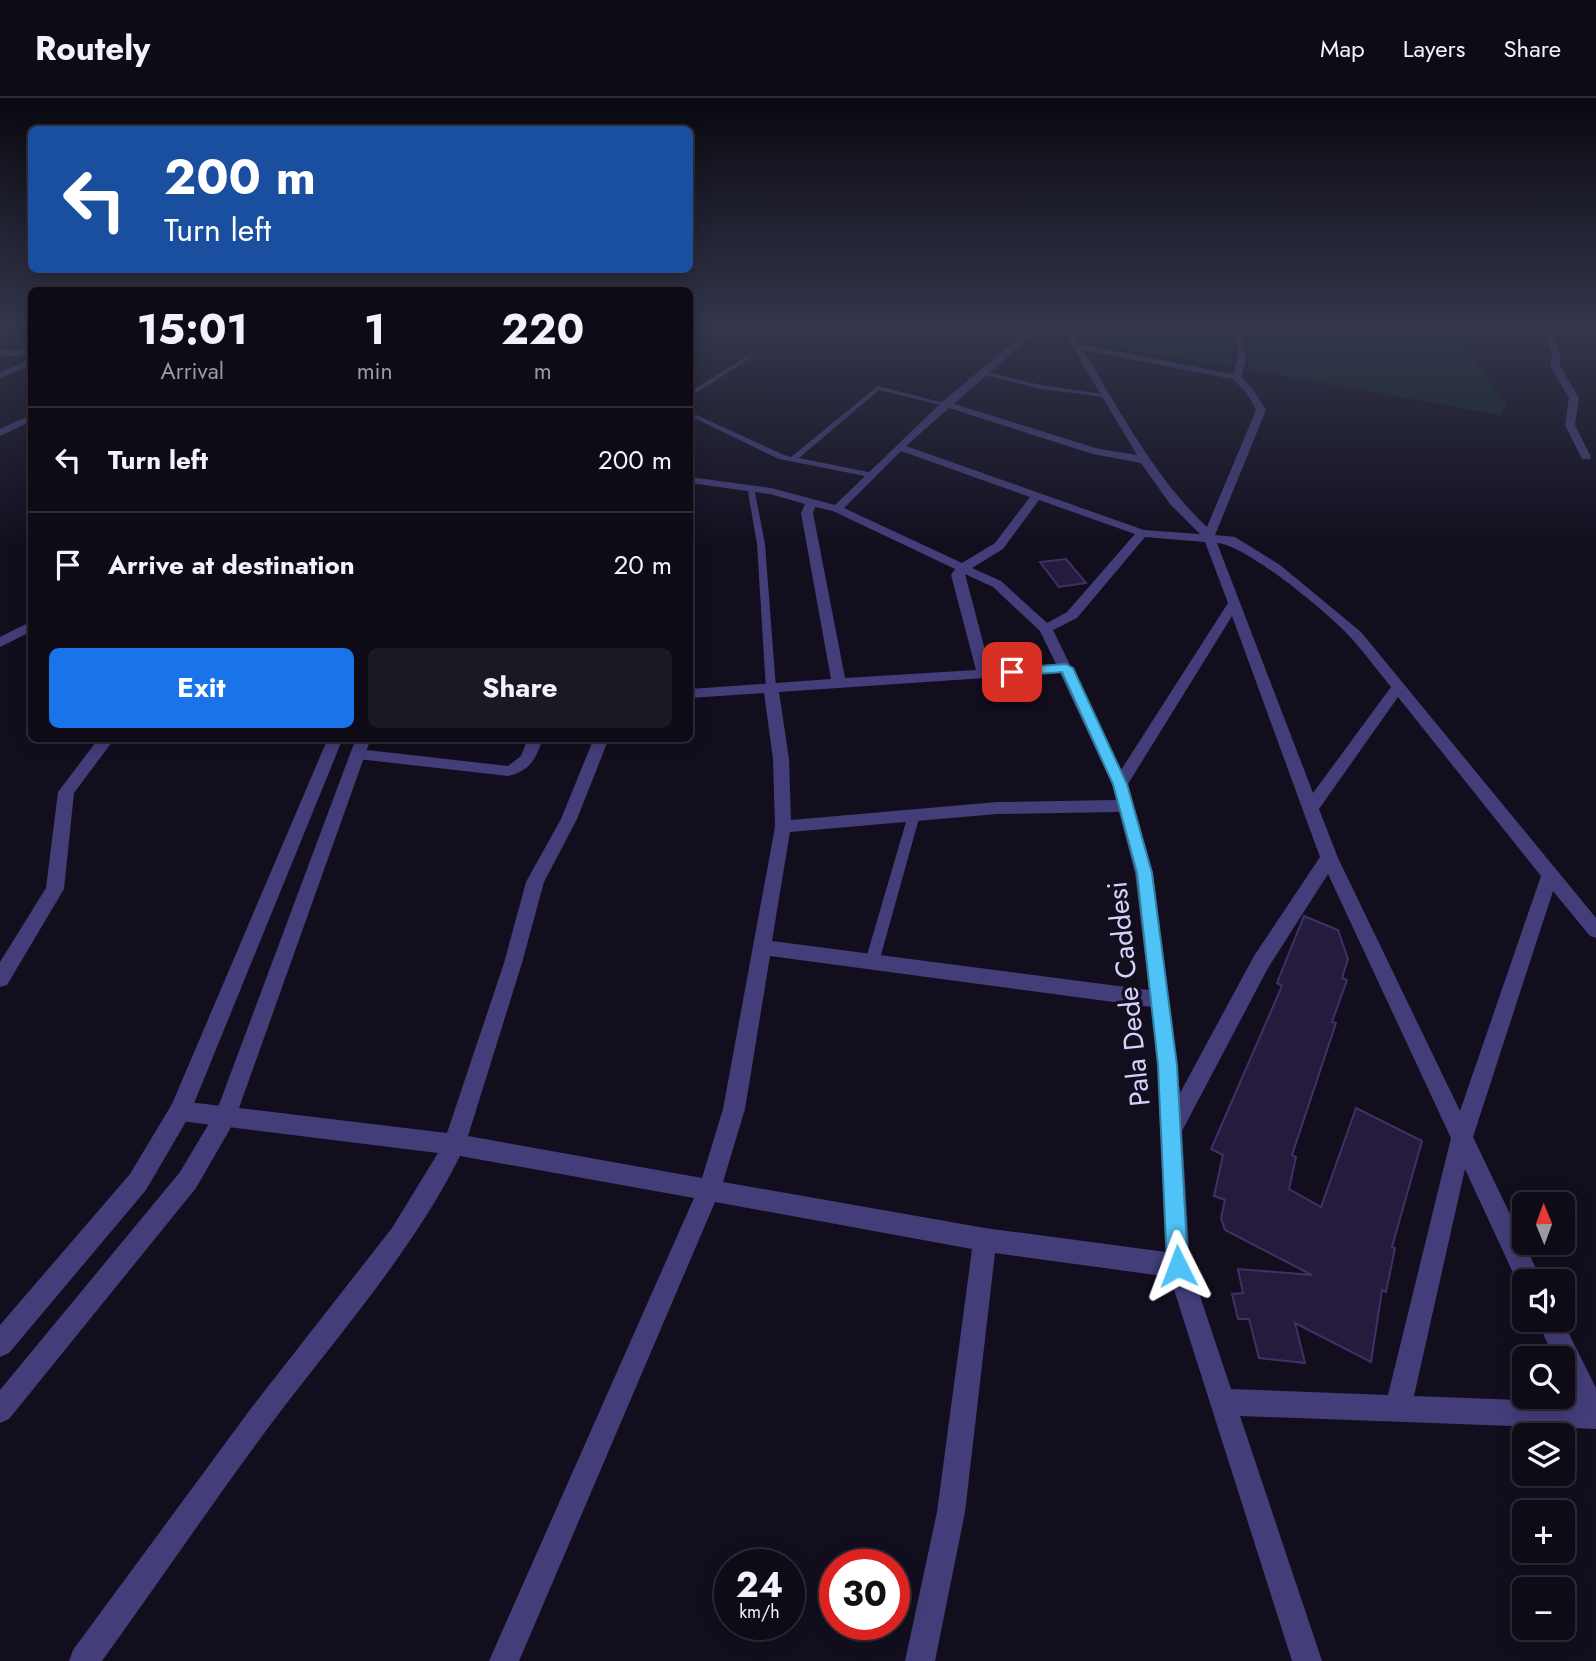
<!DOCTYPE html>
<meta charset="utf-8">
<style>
:root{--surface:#0e0a16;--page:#1c1823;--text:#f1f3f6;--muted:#9b9aa1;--line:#2e2b35;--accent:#1a73e8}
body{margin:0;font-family:Jost,sans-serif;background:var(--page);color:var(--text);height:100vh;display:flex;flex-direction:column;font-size:26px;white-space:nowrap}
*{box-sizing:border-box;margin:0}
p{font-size:23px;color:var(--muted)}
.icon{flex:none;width:38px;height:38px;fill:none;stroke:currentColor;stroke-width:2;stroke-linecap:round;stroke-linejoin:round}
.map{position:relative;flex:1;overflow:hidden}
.details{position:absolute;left:28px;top:189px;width:665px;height:455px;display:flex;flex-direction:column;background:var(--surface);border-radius:10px;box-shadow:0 4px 18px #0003,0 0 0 2px var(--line)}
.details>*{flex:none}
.banner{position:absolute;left:28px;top:28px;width:665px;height:147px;border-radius:10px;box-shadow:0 4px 18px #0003,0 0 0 2px var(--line);background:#1a4fa0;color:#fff;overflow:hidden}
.needle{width:46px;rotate:359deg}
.controls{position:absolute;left:1512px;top:1094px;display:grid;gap:14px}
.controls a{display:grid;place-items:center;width:63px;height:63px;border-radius:10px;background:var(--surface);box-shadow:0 4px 18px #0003,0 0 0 2px var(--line);font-size:35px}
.speed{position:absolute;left:714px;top:1451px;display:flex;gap:14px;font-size:35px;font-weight:700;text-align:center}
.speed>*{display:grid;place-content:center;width:91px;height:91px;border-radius:50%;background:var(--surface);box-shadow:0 4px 18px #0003,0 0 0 2px var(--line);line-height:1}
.speed small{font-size:18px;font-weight:400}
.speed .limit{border:10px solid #d22;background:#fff;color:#111}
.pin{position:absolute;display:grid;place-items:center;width:60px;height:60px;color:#fff;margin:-30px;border-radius:14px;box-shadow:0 4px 10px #0006}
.me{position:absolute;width:77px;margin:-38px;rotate:357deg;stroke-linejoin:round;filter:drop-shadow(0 0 5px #0008)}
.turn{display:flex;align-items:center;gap:24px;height:147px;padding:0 21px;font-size:32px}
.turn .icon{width:91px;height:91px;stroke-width:2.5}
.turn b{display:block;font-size:49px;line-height:60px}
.eta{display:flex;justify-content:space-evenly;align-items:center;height:119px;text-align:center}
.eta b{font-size:42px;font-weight:700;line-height:49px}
.cta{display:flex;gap:14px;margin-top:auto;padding:14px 21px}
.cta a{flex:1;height:80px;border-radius:10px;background:var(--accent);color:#fff;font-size:28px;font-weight:700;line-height:80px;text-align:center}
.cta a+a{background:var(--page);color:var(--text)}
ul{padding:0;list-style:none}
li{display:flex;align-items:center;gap:21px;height:105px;padding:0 21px;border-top:2px solid var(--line)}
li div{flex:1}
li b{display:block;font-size:26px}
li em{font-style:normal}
header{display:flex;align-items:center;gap:42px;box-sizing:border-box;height:98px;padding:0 35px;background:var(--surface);border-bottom:2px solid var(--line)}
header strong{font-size:33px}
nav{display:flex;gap:38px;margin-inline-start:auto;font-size:24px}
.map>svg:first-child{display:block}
.green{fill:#122728}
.building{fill:#251c3d;stroke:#3e3167;stroke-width:2}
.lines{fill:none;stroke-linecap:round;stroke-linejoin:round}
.service{fill:#433e79;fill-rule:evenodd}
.minor{fill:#433e79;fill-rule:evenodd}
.tertiary{fill:#433e79;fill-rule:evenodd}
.route{fill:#4fc3f7;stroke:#337fa1;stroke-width:2}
.labels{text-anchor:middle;stroke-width:7;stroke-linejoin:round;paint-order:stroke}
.street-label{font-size:28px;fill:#d7d0fa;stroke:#120e1e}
</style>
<header>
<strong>Routely</strong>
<nav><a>Map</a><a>Layers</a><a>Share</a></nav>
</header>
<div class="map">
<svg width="1596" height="1563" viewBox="0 0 1596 1563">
<rect width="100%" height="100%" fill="#120e1e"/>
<!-- green -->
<path class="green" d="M1093 228H1231L1234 243 1231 269 1135 253 1103 242Z
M1247 228H1450L1506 307 1501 317 1250 272Z"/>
<!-- building -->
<path class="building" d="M1066 461 1086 485 1059 489 1040 464Z
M1304 818 1338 832 1348 861 1342 880 1347 882 1332 924 1336 925 1292 1057 1296 1059 1289 1091 1321 1109 1356 1010 1422 1043 1392 1149 1395 1150 1386 1194 1382 1192 1371 1264 1295 1225 1305 1265 1259 1260 1249 1221H1238L1232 1196 1243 1195 1238 1171 1312 1177 1225 1132 1221 1120 1225 1102 1214 1098 1223 1057 1211 1051 1282 888 1277 885Z"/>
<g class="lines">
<!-- service -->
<path class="service" d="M747 258 752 259 690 299V294Z
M982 273 1041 287 1108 297 1105 299 1041 291 980 276V274Z
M878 288 948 306 945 308 879 292 799 360 873 375V379H870L779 361 690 318V314L692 315 784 357 791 359Z
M747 388 754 390 765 446 776 591 771 594 766 591 757 446Z
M914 713 920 717 879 864 877 868 872 870 867 868 865 864 908 717Z"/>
<!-- minor -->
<path class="minor" d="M1033 228H1042L954 306 1099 351 1137 357 1060 228H1068L1079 246 1233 276 1238 261 1234 228H1242L1246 261 1241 279 1253 291 1266 312 1215 437 1235 439 1280 467 1361 534 1596 820V840L1590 838 1553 793 1473 1039 1542 1183H1524V1193L1521 1192 1465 1071 1414 1298 1576 1304 1563 1278V1260H1554L1537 1222H1562L1596 1290V1331L1240 1318 1322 1563H1292L1170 1179 995 1155 965 1414 935 1563H905L937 1414 972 1151 715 1104 519 1563H489L694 1100 460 1058C411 1156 337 1238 271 1326 213 1404 159 1484 102 1563H69L73 1552 252 1309 392 1130 438 1055 180 1023 172 1020 169 1013 172 1006 180 1003 447 1035 504 865 526 784 561 721 594 640H609L577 721 544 784 522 865 468 1038 702 1080 723 1011 775 729 773 661 764 595 690 600V591L831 581 801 415 805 406 770 396 690 385V379L771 390 835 407 942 304ZM1083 252 1233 281 1246 294 1256 312 1207 429C1154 379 1121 314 1083 252ZM949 310 1093 356 1141 365 1170 406 1200 436 1144 432 906 348ZM901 353 1030 399 995 445 962 465 844 410ZM1039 402 1135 436 1067 514 1047 525 1001 483 972 470 1003 451ZM815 409 833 413 955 471 951 477 976 572 845 580 813 415ZM1145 439 1205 444 1228 505 1121 672 1053 532 1077 520ZM1217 445C1247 447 1332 518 1353 542 1366 557 1378 573 1391 589L1313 695ZM965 476 993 489 1040 533 1056 566 990 571ZM1232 518 1320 759 1254 858 1180 995 1153 775 1128 686ZM1060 575 1112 686 1116 702 997 704 791 722 789 661 779 594ZM1398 599 1541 778 1460 1013 1338 760 1319 711ZM1119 714 1135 775 1149 892 772 843 790 734 997 716ZM1328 776 1451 1040 1388 1297 1231 1291 1190 1168 1182 1033 1268 870ZM770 858 1151 909 1158 967 1166 1154 985 1130 723 1084 745 1011Z
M1541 228H1549L1560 256V268L1579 300 1575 327 1591 359 1590 361H1582L1565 327 1569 300 1550 268 1552 256Z
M32 250V256L0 259V253Z
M32 261V267L0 280V274Z
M32 316V323L0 338V331Z
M32 523V533L0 549V539Z
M99 640H115L74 695 64 791 7 887 0 889V864L46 790 58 694Z
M528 640H543C536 661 530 673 508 678L358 661 350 656 358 651 508 668 521 658Z"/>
<!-- tertiary -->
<path class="tertiary" d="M328 640H343L188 1020 146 1092 9 1255 0 1259V1227L130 1076 172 1006Z
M356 640H371L234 1024 196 1090 9 1321 0 1325V1292L180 1074 217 1012Z"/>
</g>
<!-- sky -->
<linearGradient id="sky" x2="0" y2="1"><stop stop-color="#0a0810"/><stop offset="0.51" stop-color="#33364c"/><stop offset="1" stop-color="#33364c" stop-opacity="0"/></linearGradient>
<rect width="1596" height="447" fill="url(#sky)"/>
<!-- route -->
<path class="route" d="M1066 566 1073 570 1127 686 1152 775 1177 967 1188 1168 1185 1176 1178 1179 1170 1176 1167 1168 1158 967 1137 775 1113 686 1062 574 1012 578 1005 574 1012 570Z"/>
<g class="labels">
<!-- street labels -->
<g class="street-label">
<text transform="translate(1128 896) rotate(-96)" y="10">Pala Dede Caddesi</text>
</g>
</g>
</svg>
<div class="controls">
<a><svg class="needle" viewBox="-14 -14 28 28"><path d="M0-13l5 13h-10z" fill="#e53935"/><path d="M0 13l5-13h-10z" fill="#9b9aa1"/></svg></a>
<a><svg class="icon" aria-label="sound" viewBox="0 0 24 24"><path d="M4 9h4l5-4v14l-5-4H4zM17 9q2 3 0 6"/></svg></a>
<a><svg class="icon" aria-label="search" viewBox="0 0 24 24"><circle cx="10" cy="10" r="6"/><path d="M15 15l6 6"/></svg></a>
<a><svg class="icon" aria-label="layers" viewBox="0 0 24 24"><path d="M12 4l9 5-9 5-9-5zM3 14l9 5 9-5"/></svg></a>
<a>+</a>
<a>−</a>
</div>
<div class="speed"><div>24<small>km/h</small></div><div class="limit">30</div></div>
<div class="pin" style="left:1012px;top:574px;background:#d93025"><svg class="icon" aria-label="arrive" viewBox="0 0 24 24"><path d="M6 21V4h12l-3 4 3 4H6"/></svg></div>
<svg class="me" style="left:1178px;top:1168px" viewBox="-20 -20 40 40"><path d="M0-17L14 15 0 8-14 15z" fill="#4fc3f7" stroke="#fff" stroke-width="4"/></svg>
<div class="banner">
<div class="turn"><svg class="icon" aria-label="left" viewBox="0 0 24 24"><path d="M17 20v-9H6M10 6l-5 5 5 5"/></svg><div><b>200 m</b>Turn left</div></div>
</div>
<section class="details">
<div class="eta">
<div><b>15:01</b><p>Arrival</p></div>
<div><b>1</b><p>min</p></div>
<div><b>220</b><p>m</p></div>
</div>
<ul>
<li><svg class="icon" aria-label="left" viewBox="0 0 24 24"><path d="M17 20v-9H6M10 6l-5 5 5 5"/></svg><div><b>Turn left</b></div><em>200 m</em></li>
<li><svg class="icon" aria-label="arrive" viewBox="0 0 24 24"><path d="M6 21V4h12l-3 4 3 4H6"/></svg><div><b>Arrive at destination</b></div><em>20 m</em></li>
</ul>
<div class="cta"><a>Exit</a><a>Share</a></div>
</section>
</div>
